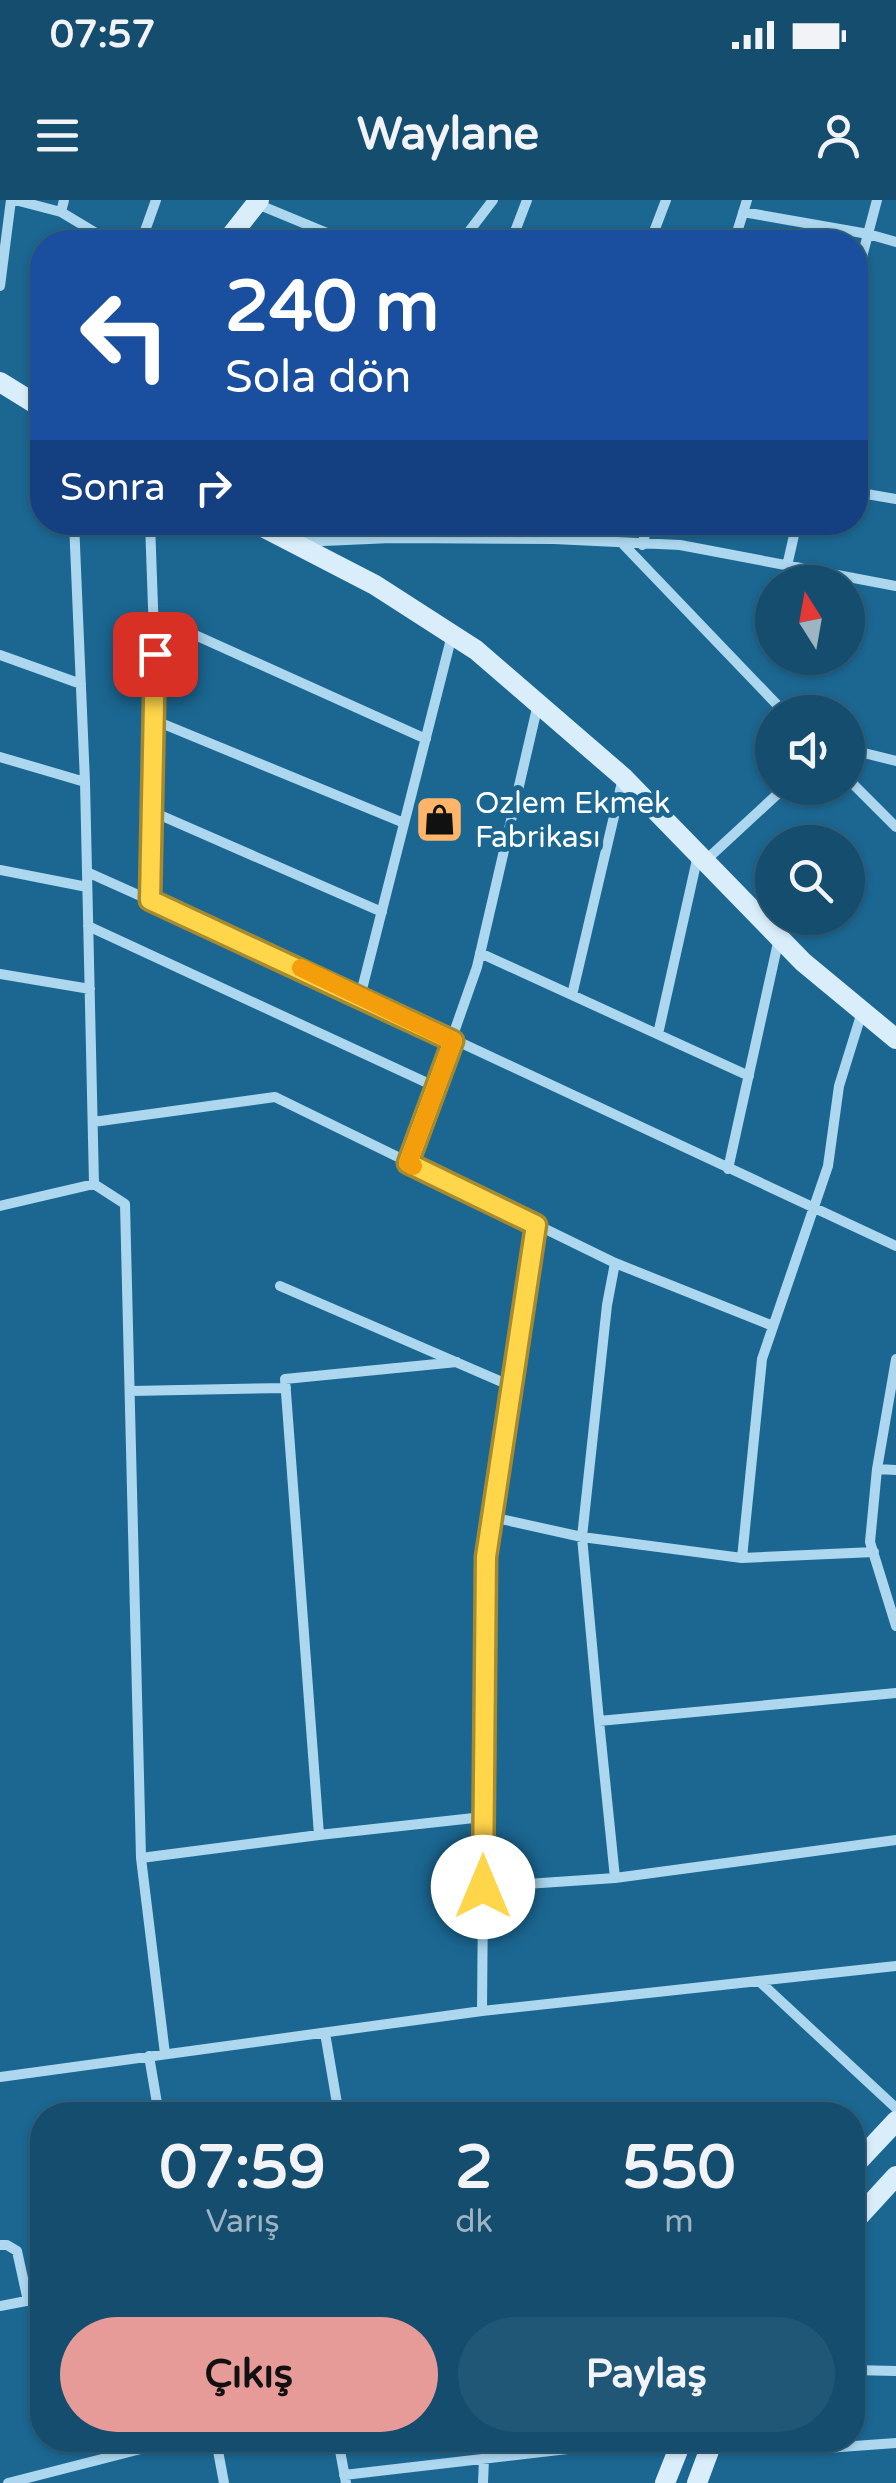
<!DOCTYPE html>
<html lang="tr">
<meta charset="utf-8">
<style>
:root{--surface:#144d6e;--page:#215776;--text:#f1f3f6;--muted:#9db4c2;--line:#336481;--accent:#e69b98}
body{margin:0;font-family:"Varela Round",sans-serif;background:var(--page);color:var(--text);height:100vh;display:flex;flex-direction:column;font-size:38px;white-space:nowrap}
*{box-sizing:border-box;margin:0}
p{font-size:32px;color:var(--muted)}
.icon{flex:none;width:55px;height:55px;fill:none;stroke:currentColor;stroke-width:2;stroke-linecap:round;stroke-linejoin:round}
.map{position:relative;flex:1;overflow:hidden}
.panel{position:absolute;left:30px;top:1902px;width:835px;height:350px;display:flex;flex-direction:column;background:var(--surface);border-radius:40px;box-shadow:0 2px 8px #0004,0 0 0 2px var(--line)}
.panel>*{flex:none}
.guide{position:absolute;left:30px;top:30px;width:838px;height:305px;border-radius:40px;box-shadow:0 2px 8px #0004,0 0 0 2px var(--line);background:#1a4fa0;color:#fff;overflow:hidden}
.needle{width:65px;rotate:349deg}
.tools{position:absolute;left:755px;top:365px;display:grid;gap:20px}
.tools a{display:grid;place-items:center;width:110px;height:110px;border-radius:50%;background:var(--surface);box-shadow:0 2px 8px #0004,0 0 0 2px var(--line);font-size:50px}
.pin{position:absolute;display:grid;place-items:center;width:85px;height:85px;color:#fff;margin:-42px;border-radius:20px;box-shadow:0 5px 15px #0006}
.me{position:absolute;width:110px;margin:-55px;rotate:0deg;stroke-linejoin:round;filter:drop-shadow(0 0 8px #0008)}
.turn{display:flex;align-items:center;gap:35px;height:210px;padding:0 30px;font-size:45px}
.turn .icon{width:130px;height:130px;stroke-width:2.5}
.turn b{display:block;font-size:70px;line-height:85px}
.then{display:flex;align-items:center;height:95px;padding:0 30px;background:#0003;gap:20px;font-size:38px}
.eta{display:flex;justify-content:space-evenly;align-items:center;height:170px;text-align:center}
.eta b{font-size:60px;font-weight:700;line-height:70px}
.action{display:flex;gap:20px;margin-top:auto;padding:20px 30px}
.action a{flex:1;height:115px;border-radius:60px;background:var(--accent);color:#111;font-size:40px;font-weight:700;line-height:115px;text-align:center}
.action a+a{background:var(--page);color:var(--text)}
.status{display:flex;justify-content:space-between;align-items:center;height:70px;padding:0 50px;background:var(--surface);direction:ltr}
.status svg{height:28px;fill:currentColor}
header{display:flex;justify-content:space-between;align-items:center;height:130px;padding:0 30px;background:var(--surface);font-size:45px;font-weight:700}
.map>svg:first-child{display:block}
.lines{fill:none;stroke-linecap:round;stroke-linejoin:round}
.street{stroke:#acd7ef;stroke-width:10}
.secondary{stroke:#d9eefa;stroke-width:20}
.route-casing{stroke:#a68a30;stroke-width:25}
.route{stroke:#ffd54a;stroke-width:18}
.slow{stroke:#f59e0b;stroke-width:18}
.labels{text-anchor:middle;stroke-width:10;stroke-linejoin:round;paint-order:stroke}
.poi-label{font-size:30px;fill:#fff;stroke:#1b6792;text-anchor:start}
</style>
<div class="status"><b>07:57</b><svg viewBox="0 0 49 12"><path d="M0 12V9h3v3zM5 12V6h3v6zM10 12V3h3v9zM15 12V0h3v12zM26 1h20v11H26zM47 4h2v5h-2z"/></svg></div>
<header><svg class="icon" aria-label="menu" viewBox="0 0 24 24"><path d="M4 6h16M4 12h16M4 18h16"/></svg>Waylane<svg class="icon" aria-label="person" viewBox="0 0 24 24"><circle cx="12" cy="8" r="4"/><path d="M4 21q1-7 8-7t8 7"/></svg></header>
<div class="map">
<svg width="896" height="2283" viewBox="0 0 896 2283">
<rect width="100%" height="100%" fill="#1b6792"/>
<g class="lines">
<!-- street -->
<path class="street" d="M15 0 61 12 64 0
M877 0 868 34 896 42
M257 4 349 42
M61 12 101 36
M743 12 868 34 855 84
M99 42 101 36 115 42
M141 42 156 0
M461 42 493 0
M511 42 527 0
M650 42 666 0
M734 42 747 0
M0 86 11 0
M36 204 42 188
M855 292 896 299
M150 322 156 492 150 701
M554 339 559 322
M301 342 391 338 554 339 680 345 896 386
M623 344 784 512
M642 345 649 322
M787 366 797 322
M153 416 426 539
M0 455 81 484
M156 521 404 623
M848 549 896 561
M0 557 85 582
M848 579 896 627
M153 612 382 712
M705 661 784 588
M0 670 87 687
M87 672 288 762 896 1046
M88 726 436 887
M480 753 749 876
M0 774 90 789
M572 795 623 578
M360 797 452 435
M658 834 698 655
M93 922 275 897 615 1063 773 1126
M408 963 477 767 538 504
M728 969 779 738
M94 984 125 1004 141 1658
M0 1006 94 984 85 582 74 322
M615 1063 607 1105 582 1337 599 1521 896 1493
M280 1086 511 1186
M896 1159 877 1269 870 1342 896 1426
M131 1191 286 1188
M877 1269 896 1270
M492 1317 582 1337 742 1358 874 1352
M742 1358 762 1159 828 966 839 886 862 812
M599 1521 615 1678
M319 1635 483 1617
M483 1687 615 1678 896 1640
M759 1781 896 1908
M482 1811 486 1357 536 1025
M325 1833 339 1915
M165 1854 141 1658 319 1635 285 1179 457 1162
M149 1856 159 1915
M0 1877 482 1811 896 1766
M0 2045H7L17 2051 28 2101
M0 2106 42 2098
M852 2170 896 2171
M216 2240 224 2283
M338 2240 346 2283
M712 2241 827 2248 896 2243
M344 2275 645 2240
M8 2283 176 2240
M483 2283 484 2259"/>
<!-- secondary -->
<path class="secondary" d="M226 42 259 0
M0 182 42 208
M253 322 375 385 476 450 623 577 803 762 896 839
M852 1968 896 1921
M852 2024 896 1976
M665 2283 682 2240
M697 2283 713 2240"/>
</g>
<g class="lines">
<defs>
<path id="route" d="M155 454 150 700 453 841 408 963 536 1025 486 1357 483 1687"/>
</defs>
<!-- route casing -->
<use href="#route" class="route-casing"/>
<!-- route -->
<use href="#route" class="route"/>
<!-- slow -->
<path class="slow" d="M301 768 453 841 408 963 413 966"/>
</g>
<!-- icons -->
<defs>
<symbol id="shop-square" viewBox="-11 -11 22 22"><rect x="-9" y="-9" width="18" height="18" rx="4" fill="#ffb569" stroke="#1b6792"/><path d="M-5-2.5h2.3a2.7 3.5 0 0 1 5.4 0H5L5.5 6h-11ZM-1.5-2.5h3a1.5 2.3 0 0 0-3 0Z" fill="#111"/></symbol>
</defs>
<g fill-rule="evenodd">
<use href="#shop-square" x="412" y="592" width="55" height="55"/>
</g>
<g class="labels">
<!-- poi labels -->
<g class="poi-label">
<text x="475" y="613">Ozlem Ekmek<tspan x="475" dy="34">Fabrikası</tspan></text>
</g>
</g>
</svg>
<div class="tools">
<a><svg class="needle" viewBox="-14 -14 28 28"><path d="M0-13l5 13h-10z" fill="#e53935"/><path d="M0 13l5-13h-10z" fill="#9db4c2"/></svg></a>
<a><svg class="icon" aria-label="sound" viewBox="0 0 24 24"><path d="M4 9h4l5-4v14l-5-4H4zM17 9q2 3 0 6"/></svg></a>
<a><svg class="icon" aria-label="search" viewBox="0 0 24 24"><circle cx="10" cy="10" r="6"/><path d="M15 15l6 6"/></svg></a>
</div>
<div class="pin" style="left:155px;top:454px;background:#d93025"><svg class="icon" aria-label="arrive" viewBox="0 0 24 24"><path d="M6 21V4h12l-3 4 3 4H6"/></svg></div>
<svg class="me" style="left:483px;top:1687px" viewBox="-20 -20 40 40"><circle r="19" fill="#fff"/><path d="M0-13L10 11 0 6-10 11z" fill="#ffd54a"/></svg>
<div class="guide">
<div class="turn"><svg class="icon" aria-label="left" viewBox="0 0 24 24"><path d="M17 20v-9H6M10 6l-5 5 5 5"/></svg><div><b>240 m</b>Sola dön</div></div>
<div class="then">Sonra<svg class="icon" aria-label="right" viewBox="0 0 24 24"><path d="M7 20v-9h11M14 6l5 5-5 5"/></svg></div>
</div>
<section class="panel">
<div class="eta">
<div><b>07:59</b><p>Varış</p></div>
<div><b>2</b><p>dk</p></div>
<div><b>550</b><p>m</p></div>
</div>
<div class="action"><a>Çıkış</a><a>Paylaş</a></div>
</section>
</div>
